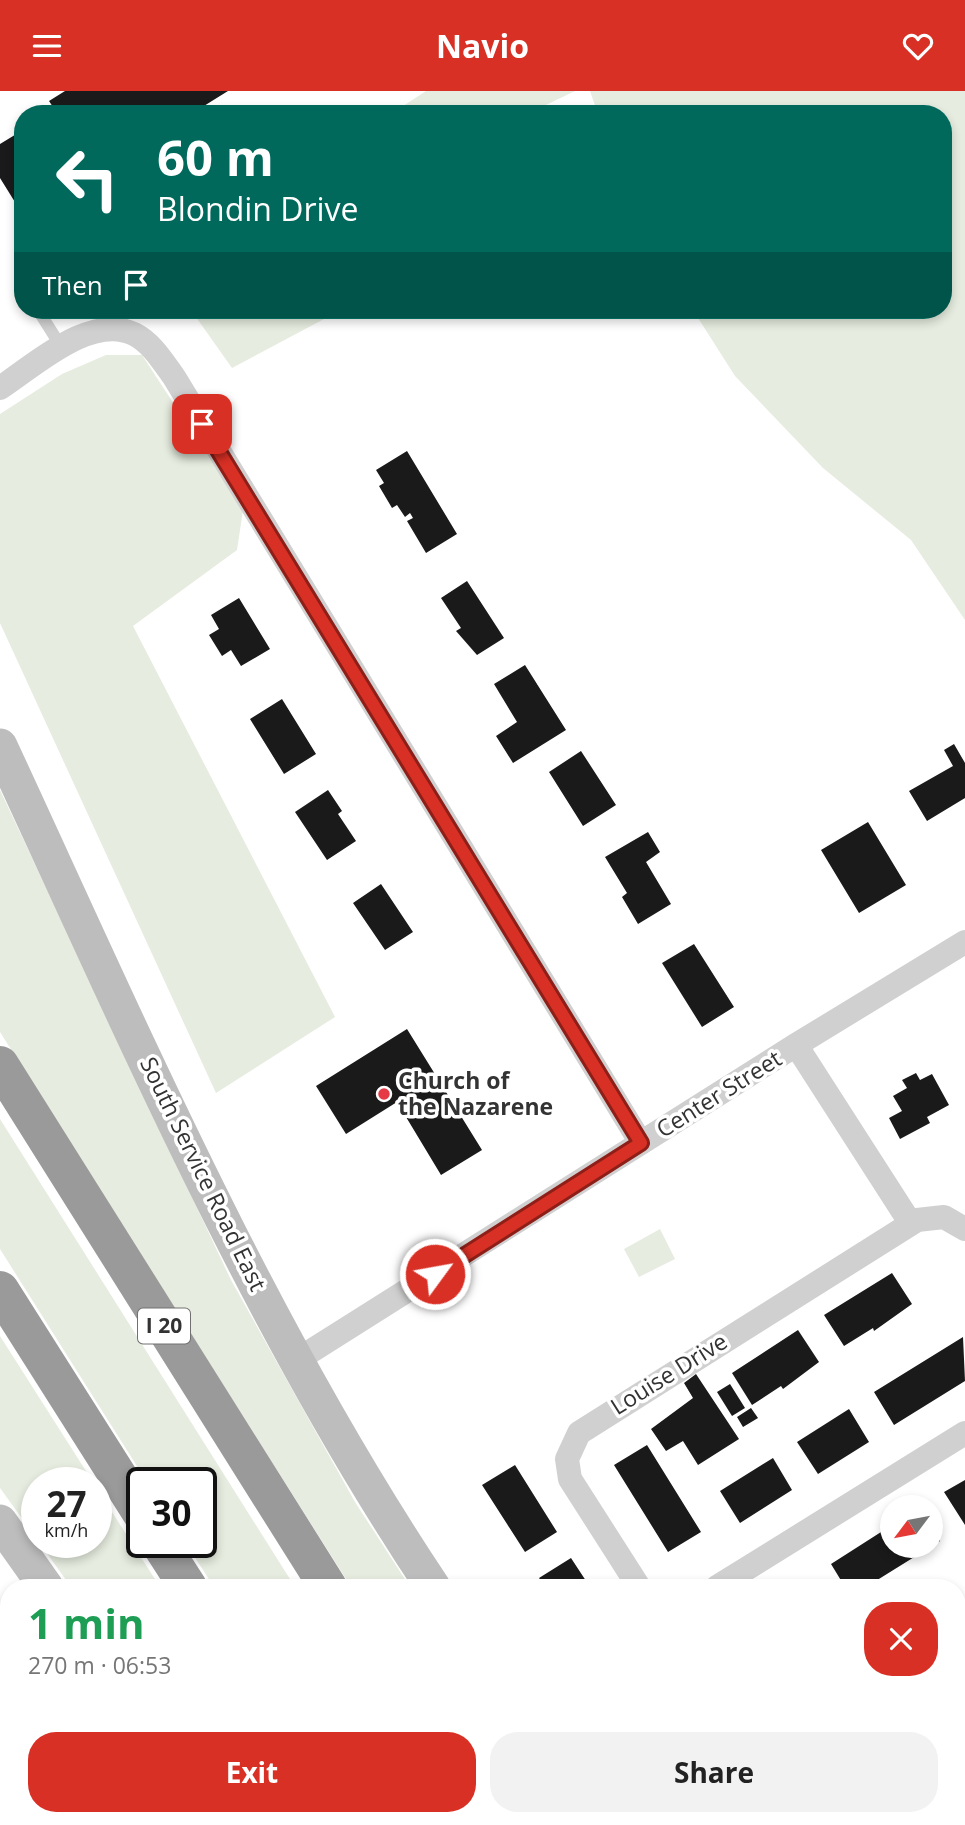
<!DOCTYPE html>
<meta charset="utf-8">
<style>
:root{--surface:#fff;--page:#f2f2f2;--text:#222;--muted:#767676;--accent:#d93025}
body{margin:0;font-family:"Open Sans",sans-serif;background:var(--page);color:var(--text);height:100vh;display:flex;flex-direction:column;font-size:26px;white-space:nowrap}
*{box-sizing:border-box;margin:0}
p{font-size:23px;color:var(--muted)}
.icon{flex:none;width:38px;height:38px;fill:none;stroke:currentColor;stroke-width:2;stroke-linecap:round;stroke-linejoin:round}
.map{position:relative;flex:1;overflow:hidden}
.drawer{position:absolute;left:0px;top:1488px;width:966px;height:247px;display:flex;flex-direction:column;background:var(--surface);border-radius:28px 28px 0 0;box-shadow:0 4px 10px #0003}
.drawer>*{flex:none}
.hud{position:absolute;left:14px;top:14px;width:938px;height:214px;border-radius:28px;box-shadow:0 4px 10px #0003;background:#00695c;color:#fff;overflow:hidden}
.needle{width:46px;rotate:238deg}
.controls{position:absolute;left:880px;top:1404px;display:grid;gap:14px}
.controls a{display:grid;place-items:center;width:63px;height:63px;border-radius:50%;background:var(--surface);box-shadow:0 4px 10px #0003;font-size:35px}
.speed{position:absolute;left:21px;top:1376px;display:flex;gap:14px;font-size:35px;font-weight:700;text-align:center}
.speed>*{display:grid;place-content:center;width:91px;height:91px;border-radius:50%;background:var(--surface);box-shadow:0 4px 10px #0003;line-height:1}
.speed small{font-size:18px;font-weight:400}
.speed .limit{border:4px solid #111;border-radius:10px;background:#fff;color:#111}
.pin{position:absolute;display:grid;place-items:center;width:60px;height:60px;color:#fff;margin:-30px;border-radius:14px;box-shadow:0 4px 10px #0006}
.me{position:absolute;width:77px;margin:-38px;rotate:58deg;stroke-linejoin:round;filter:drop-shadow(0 0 5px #0008)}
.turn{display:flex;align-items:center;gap:24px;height:147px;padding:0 28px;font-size:32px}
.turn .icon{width:91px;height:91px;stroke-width:2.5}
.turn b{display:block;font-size:49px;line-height:60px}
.then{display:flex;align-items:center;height:66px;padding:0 28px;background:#0003;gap:14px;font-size:26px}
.round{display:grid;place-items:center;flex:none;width:74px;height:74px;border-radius:28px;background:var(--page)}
.headline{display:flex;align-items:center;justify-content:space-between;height:119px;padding:0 28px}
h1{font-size:42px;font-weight:700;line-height:52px;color:#1e9e55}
.action{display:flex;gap:14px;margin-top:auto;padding:14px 28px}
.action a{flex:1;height:80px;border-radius:28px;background:var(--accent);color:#fff;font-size:28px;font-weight:700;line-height:80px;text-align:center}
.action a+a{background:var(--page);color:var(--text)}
header{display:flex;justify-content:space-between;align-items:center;height:91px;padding:0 28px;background:var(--accent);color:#fff;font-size:32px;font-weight:700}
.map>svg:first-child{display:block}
.green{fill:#e6ecdf}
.building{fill:#1a1a1a}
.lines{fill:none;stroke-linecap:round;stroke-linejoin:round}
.service{stroke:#d0d0d0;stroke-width:12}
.minor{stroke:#d0d0d0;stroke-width:24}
.tertiary{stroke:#d0d0d0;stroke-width:32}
.secondary{stroke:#bdbdbd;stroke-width:35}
.motorway{stroke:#9a9a9a;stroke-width:38}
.route-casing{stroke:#8d1f18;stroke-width:18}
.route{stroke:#d93025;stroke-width:12}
.poi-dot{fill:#e63946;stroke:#fff;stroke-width:2.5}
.labels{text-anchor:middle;stroke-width:7;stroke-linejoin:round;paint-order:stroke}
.shield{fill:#fff;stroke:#707070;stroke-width:2}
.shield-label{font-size:21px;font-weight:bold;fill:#333}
.poi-label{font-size:23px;font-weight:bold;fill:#333;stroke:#fff;text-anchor:start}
.street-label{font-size:23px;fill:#333;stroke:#fff}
</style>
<header><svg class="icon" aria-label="menu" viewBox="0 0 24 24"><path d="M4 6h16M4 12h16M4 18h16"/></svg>Navio<svg class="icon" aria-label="heart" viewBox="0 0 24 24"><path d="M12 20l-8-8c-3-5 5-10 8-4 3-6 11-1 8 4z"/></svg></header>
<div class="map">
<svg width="965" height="1734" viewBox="0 0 965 1734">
<rect width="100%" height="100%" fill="#fff"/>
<!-- green -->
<path class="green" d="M426 0H575L527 23H391Z
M590 0H965V529L911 449 823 377 735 285 693 219H943V23H598Z
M191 219H341L232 277Z
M106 264H142L243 419 237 459 133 535 335 926 216 1002 0 532V323L62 283Z
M0 699 231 1189 355 1411 410 1496H351L0 941Z
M0 1028 295 1496H214L185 1451H201V1391H147L0 1158Z
M660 1138 675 1168 639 1186 624 1158Z
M0 1245 93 1391H37V1448L0 1397Z
M96 1396 160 1496H71L39 1451H96Z
M227 1726H306L311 1734H233Z
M358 1726H440L445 1734H364Z
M495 1726H569L576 1734H500Z"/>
<!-- building -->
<path class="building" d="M65 0H228L191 23H49L55 19 49 10Z
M23 39V124L0 87V53Z
M407 360 457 443 426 462 407 430 413 427 410 422 405 426 397 414 392 417 379 395 384 392 376 379Z
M467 490 504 547 477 564 456 540 461 537 441 507Z
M239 507 270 558 241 575 231 559 222 565 209 544 219 538 211 524Z
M525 574 566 639 513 672 496 645 517 631 494 593Z
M282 608 316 663 284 683 250 628Z
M954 653 965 672V707L927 730 909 700 953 675 944 659Z
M581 660 616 714 583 735 549 681Z
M328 699 342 720 338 723 356 750 327 769 295 721Z
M868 731 906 794 859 822 821 759Z
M648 741 660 761 646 771 671 813 638 833 622 806 627 802 605 766Z
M381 793 413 841 385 859 353 812Z
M694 853 734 916 702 936 662 872Z
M407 938 482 1059 441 1084 397 1011 346 1043 316 995Z
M916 982 920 989 932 983 949 1014 927 1026 930 1032 900 1048 889 1027 902 1020 893 1005 907 997 902 989Z
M892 1182 912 1213 874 1240 873 1237 844 1255 824 1224Z
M798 1239 819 1271 783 1298 781 1295 752 1314 732 1282Z
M963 1246 965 1290 894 1334 874 1301Z
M696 1283 739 1348 698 1374 683 1350 666 1360 651 1338 693 1307 684 1292Z
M730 1293 745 1317 732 1325 717 1301Z
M751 1317 758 1327 743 1336 737 1326Z
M849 1318 869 1351 818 1383 797 1351Z
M647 1354 701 1441 668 1461 614 1374Z
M773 1367 792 1399 740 1432 720 1400Z
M515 1374 557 1441 525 1461 482 1394Z
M965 1389V1434L944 1401Z
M892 1434V1454H931V1436L940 1450 866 1496H845L831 1473Z
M571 1467 590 1496H546L539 1487Z
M965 1583V1734H786L780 1726H957V1588Z"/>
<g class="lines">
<!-- service -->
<path class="service" d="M38 219 62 257"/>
<!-- minor -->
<path class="minor" d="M0 297C35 274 91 222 134 243 152 252 163 271 174 286L641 1052
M796 954 911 1133
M297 1269 796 954 965 851
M639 1496 570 1388 567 1368 579 1342 917 1129 944 1126 965 1138
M717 1496 965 1342"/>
<!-- tertiary -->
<path class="tertiary" d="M0 1596 9 1590
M0 1632 9 1627"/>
<!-- secondary -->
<path class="secondary" d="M0 655C132 940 258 1234 433 1496
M0 1431 46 1496
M198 1726 204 1734
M593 1726 599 1734"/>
<!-- motorway -->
<path class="motorway" d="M0 974 328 1496
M0 1199 142 1423
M159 1451 188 1496
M332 1726 338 1734
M472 1726 477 1734"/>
</g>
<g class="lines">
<defs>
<path id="route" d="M202 333 641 1052 435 1183"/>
</defs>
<!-- route casing -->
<use href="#route" class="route-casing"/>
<!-- route -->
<use href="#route" class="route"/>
</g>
<!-- markers -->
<circle class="poi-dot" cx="384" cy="1003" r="7"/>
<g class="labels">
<!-- shield labels -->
<rect class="shield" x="138" y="1217.5" width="52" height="35" rx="5"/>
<g class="shield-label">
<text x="164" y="1242">I 20</text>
</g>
<!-- poi labels -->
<g class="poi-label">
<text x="398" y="998">Church of<tspan x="398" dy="26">the Nazarene</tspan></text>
</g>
<!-- street labels -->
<g class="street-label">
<text transform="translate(719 1003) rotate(-32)" y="8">Center Street</text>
<text transform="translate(203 1083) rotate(64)" y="8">South Service Road East</text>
<text transform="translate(669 1283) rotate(-32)" y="8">Louise Drive</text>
</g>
</g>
</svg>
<div class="controls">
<a><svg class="needle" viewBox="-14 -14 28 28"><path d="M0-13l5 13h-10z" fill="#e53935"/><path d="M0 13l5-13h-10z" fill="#767676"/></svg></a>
</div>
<div class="speed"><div>27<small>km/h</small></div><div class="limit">30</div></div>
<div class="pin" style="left:202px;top:333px;background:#d93025"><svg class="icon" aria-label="arrive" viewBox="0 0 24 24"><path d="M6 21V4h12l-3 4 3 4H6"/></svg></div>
<svg class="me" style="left:435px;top:1183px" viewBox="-20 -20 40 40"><circle r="17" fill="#d93025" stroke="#fff" stroke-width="3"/><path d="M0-11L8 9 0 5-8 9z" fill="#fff"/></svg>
<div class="hud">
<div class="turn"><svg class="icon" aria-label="left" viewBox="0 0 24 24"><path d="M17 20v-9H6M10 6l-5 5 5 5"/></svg><div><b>60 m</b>Blondin Drive</div></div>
<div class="then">Then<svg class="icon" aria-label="arrive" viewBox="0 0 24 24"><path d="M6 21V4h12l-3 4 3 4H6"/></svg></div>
</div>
<section class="drawer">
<div class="headline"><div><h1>1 min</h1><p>270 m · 06:53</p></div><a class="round" style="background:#d93025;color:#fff"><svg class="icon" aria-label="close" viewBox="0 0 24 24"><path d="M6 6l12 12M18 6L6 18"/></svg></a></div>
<div class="action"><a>Exit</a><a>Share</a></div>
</section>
</div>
